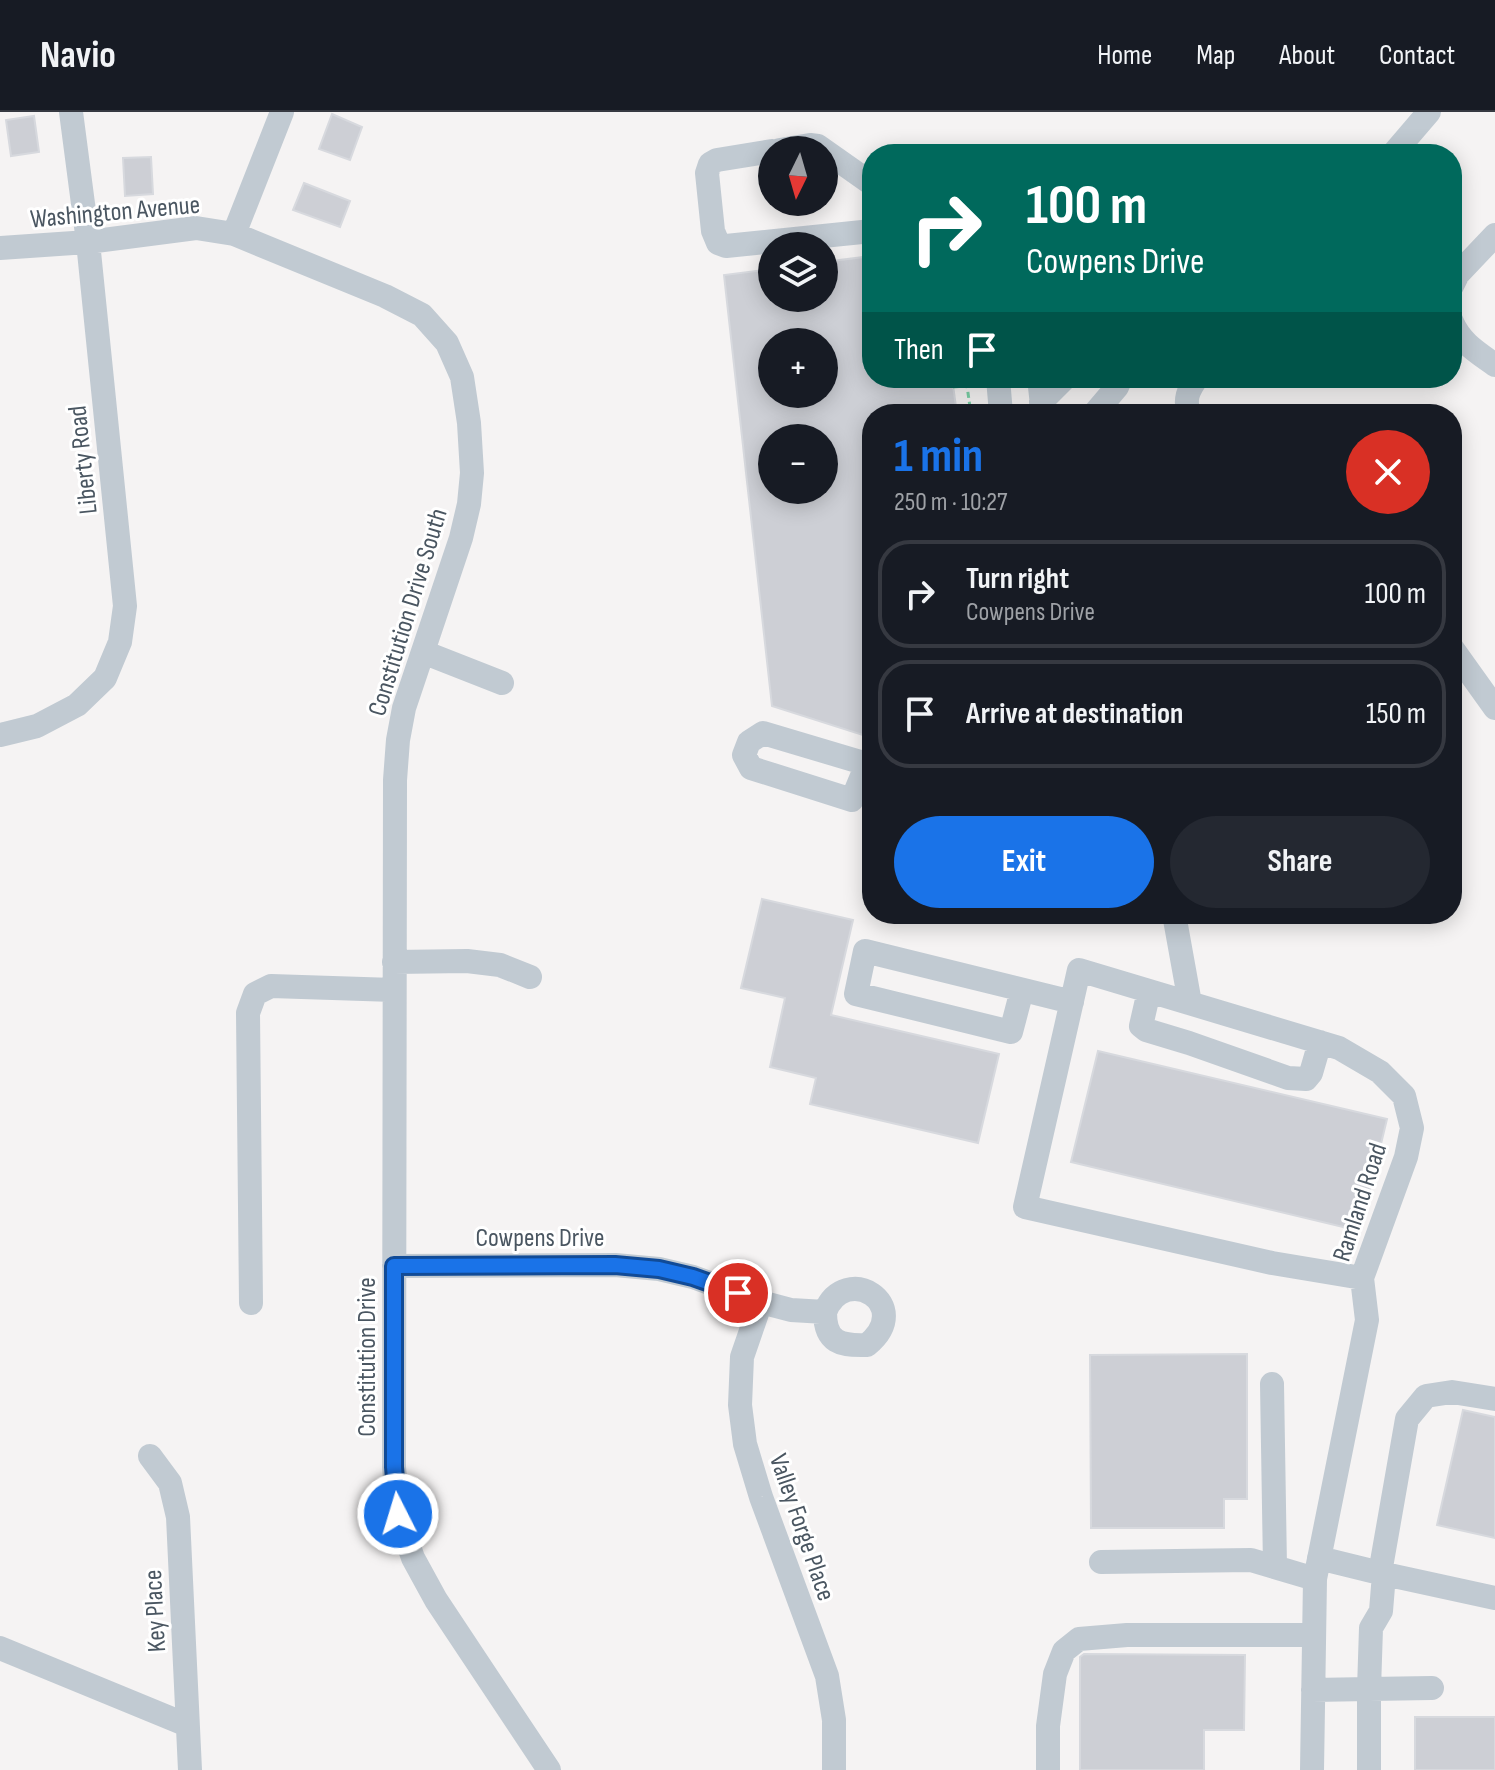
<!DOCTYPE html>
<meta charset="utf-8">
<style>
:root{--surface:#171b24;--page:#242831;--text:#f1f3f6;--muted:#9ea1a6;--line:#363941;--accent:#1a73e8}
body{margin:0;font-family:"Sofia Sans Condensed",sans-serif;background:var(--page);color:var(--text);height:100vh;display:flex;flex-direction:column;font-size:30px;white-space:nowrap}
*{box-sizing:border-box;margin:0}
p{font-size:26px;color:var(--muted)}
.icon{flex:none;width:44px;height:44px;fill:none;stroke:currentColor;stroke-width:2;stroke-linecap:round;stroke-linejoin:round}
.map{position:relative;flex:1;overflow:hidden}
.sheet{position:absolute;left:862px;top:292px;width:600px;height:520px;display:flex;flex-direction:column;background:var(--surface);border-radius:32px;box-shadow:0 4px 20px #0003}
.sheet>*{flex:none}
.hud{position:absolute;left:862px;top:32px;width:600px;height:244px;border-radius:32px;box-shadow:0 4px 20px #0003;background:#00695c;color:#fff;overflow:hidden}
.needle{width:52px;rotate:185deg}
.controls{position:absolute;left:758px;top:24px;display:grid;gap:16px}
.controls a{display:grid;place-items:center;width:80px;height:80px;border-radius:50%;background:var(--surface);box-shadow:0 4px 20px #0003;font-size:40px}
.pin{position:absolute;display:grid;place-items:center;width:68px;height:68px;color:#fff;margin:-34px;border:4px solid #fff;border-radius:50%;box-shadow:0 2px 8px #0007}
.me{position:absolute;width:88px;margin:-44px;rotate:355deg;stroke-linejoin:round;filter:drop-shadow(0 0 6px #0008)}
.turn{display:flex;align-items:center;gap:28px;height:168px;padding:0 32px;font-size:36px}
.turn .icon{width:104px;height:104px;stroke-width:2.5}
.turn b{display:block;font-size:56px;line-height:68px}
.then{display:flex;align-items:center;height:76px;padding:0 32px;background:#0003;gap:16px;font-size:30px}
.round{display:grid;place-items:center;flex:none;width:84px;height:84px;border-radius:42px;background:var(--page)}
.headline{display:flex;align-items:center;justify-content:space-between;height:136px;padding:0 32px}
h1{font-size:48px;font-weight:700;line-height:60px;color:var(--accent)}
.action{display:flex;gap:16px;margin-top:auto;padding:16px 32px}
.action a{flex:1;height:92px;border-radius:48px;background:var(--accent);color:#fff;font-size:32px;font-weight:700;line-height:92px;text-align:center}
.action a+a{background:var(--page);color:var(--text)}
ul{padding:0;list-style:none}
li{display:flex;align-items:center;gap:24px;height:108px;margin:0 16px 12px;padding:0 16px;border:4px solid var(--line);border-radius:32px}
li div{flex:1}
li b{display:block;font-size:30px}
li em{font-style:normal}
header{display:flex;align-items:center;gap:48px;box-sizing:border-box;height:112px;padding:0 40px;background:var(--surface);border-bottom:2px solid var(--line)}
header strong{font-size:38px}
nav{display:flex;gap:44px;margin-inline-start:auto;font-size:28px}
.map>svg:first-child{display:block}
.building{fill:#cdcfd5;stroke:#d7d9de;stroke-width:2;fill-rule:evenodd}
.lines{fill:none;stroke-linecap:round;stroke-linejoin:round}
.path{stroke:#7ad0a6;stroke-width:3;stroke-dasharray:6 4;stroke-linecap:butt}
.minor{stroke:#c1cad2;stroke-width:24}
.route-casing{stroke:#114b97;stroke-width:20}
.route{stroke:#1a73e8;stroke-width:14}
.labels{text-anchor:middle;stroke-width:6;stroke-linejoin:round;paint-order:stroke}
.street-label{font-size:26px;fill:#4a5661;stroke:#fff}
</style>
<header>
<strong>Navio</strong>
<nav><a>Home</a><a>Map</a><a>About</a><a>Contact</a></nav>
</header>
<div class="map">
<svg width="1495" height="1658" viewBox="0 0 1495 1658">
<rect width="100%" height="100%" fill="#f5f3f3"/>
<!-- building -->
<path class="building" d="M332 2 362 15 350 48 319 37Z
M34 4 39 40 11 44 6 8Z
M151 45 153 82 125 84 123 46Z
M304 71 350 89 340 115 293 98Z
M872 144V266H952L957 302H872V626L772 594 724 163 772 157V186H824V150ZM772 230H824V282H772ZM772 326H824V378H772Z
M762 787 853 808 831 903 999 942 978 1031 810 992 816 966 770 955 785 886 741 876Z
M1098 939 1387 1007 1360 1119 1071 1050Z
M1247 1242V1387H1224V1416H1091L1090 1243Z
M1463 1298 1495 1305V1426L1437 1413Z
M1084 1542 1245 1543 1244 1618H1204V1658H1080V1545Z
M1415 1605H1495V1658H1415Z"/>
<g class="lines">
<!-- path -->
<path class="path" d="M953 275 967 274 971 302"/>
<!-- minor -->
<path class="minor" d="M780 38 810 33 818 34 872 72
M772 39 717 48 710 52 707 61 713 119 718 131 726 134 872 119
M1393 42 1429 0
M234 122 282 0
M0 136 88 130 196 116 234 122 385 184 422 203 447 231 462 265 469 311 472 361 469 392 461 426 404 596 398 628 395 668 394 1355 398 1402 413 1446 436 1488 549 1658
M1452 174 1458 162 1495 123
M1452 210C1461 231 1477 240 1495 253
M998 266 1001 302
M1039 266 1043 302
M1041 290 1065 266
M1094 302 1117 275 1121 266
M1189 302C1184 288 1188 278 1197 266
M1452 536 1495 596
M423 540 502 571
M0 623 37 614 77 593 105 566 120 530 125 494 88 130 71 0
M867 652 852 688 751 656 744 643 749 630 763 621 867 652 872 653
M1174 802 1190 891
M394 850 467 849 500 853 530 865
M1022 878 1011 920 856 882 865 839 1072 890
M1149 879 1141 914 1146 918 1189 931 1288 966 1306 967 1311 961 1320 930
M394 1154 615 1153 659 1157 693 1165 761 1190 791 1198 825 1200C825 1231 841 1234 867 1233 916 1193 845 1149 825 1200
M761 1190 742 1245 740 1293 745 1332 761 1385 827 1564 834 1608V1658
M251 1191 248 901 255 882 271 874 394 878
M1272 1272 1275 1455
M150 1344 170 1371 178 1405 190 1658
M1319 1446 1380 1461 1407 1307 1426 1284 1452 1280 1495 1287
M1101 1450 1251 1448 1315 1467
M1380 1461 1495 1486
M0 1536 187 1613
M1313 1578 1369 1577 1371 1516 1381 1499 1384 1462
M1048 1658V1614L1055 1562 1064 1539 1079 1527 1127 1523H1314
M1312 1658 1315 1467 1367 1208 1362 1166 1406 1045 1412 1016 1404 984 1380 960 1339 936 1079 858 1025 1095 1272 1151 1362 1166
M1369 1658V1577L1432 1576"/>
</g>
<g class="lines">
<defs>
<path id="route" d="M398 1402 394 1355V1154L615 1153 659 1157 693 1165 738 1181"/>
</defs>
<!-- route casing -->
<use href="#route" class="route-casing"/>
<!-- route -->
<use href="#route" class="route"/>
</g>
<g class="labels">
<!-- street labels -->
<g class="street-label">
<text transform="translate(115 99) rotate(-5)" y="9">Washington Avenue</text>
<text transform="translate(82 348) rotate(-96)" y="9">Liberty Road</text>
<text transform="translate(407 500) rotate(-73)" y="9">Constitution Drive South</text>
<text transform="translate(1359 1090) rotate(-72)" y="9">Ramland Road</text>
<text x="540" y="1134">Cowpens Drive</text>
<text transform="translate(366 1245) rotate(-90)" y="9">Constitution Drive</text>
<text transform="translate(803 1415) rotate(71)" y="9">Valley Forge Place</text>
<text transform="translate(154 1499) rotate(-93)" y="9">Key Place</text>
</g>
</g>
</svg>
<div class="controls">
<a><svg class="needle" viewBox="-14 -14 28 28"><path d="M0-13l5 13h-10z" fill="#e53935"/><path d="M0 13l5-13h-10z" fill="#9ea1a6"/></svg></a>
<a><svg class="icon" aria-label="layers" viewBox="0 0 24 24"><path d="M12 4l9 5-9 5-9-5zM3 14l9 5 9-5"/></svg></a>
<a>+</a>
<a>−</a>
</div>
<div class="pin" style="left:738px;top:1181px;background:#d93025"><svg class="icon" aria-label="arrive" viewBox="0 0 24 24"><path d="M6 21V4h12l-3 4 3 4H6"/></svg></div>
<svg class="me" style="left:398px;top:1402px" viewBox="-20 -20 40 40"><circle r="17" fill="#1a73e8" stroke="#fff" stroke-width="3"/><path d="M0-11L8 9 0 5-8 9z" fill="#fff"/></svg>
<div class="hud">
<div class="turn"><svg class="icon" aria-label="right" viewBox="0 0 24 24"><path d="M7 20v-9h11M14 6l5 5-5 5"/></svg><div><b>100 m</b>Cowpens Drive</div></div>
<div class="then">Then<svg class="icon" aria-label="arrive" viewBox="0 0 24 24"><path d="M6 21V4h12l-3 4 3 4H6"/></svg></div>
</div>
<section class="sheet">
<div class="headline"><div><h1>1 min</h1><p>250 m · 10:27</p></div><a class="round" style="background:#d93025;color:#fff"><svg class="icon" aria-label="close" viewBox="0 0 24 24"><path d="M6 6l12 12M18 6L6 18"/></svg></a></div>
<ul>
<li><svg class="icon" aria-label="right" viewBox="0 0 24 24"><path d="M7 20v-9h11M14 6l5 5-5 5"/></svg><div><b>Turn right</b><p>Cowpens Drive</p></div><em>100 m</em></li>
<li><svg class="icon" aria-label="arrive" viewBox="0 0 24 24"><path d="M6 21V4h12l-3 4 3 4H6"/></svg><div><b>Arrive at destination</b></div><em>150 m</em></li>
</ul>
<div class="action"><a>Exit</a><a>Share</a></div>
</section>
</div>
